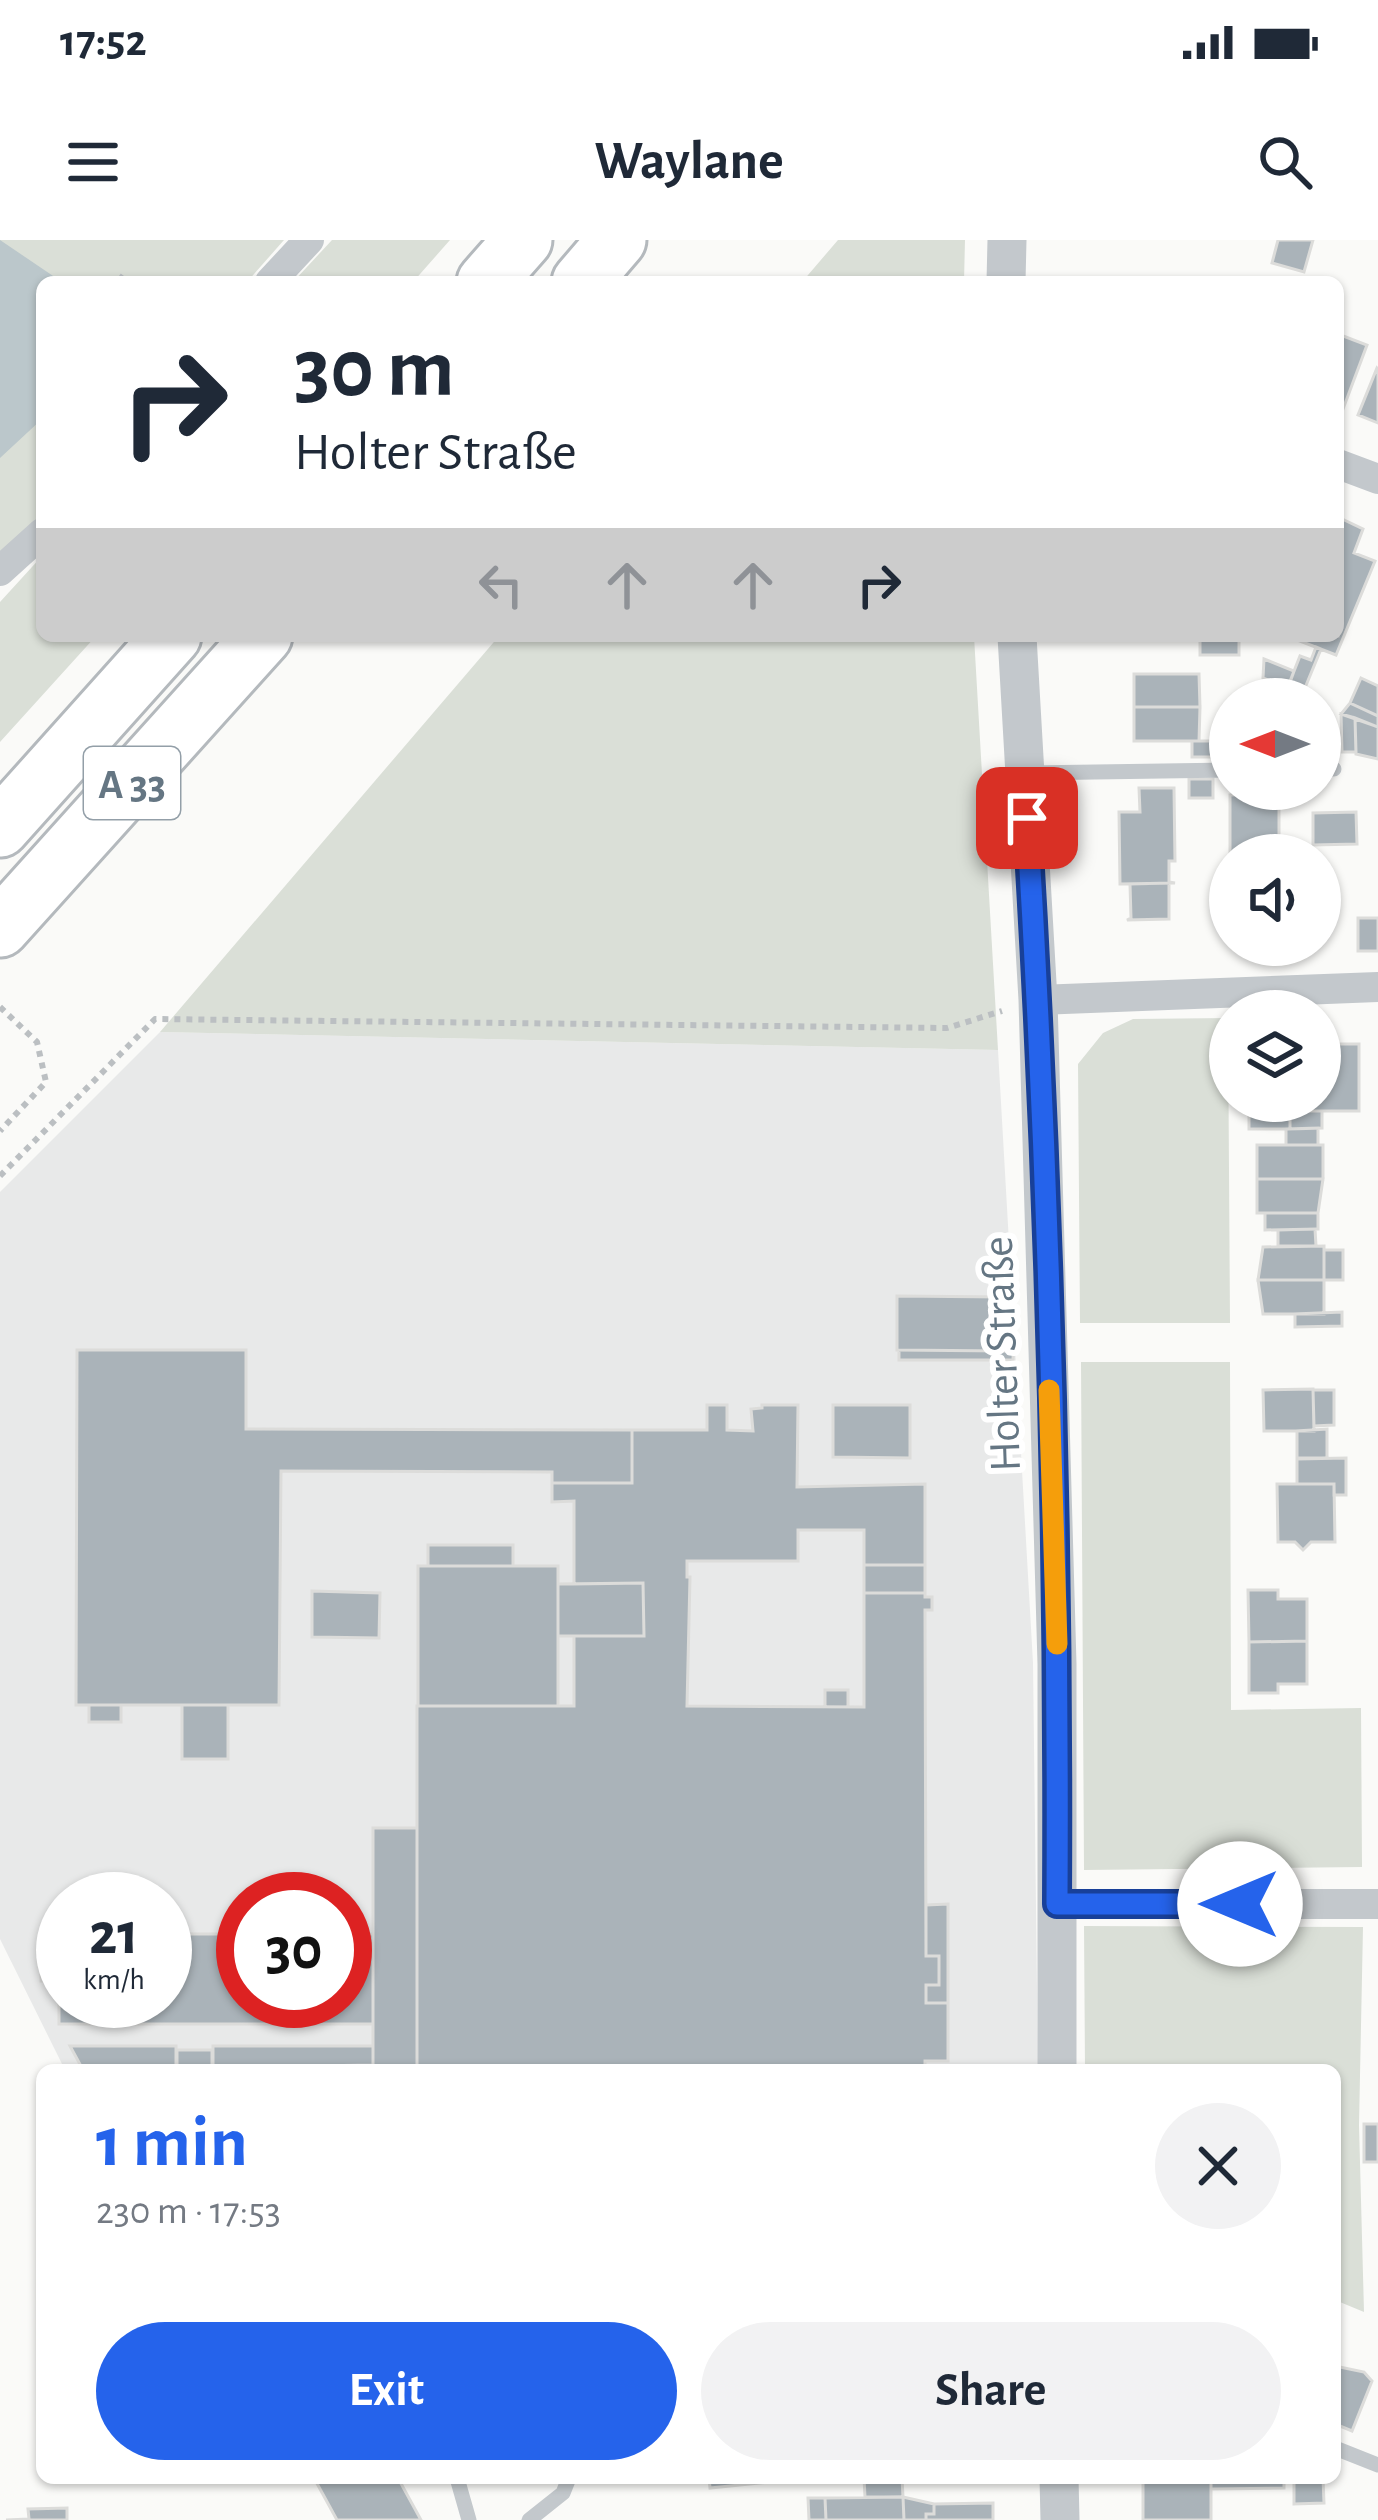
<!DOCTYPE html>
<meta charset="utf-8">
<style>
:root{--surface:#fff;--page:#f2f2f3;--text:#1f2937;--muted:#747a83;--accent:#2563eb}
body{margin:0;font-family:"Alegreya Sans",sans-serif;background:var(--page);color:var(--text);height:100vh;display:flex;flex-direction:column;font-size:45px;white-space:nowrap}
*{box-sizing:border-box;margin:0}
p{font-size:39px;color:var(--muted)}
.icon{flex:none;width:66px;height:66px;fill:none;stroke:currentColor;stroke-width:2;stroke-linecap:round;stroke-linejoin:round}
.map{position:relative;flex:1;overflow:hidden}
.panel{position:absolute;left:36px;top:1824px;width:1305px;height:420px;display:flex;flex-direction:column;background:var(--surface);border-radius:18px;box-shadow:0 3px 9px #0004}
.panel>*{flex:none}
.guide{position:absolute;left:36px;top:36px;width:1308px;height:366px;border-radius:18px;box-shadow:0 3px 9px #0004;background:#fff;color:var(--text);overflow:hidden}
.needle{width:78px;rotate:270deg}
.buttons{position:absolute;left:1209px;top:438px;display:grid;gap:24px}
.buttons a{display:grid;place-items:center;width:132px;height:132px;border-radius:50%;background:var(--surface);box-shadow:0 3px 9px #0004;font-size:60px}
.speed{position:absolute;left:36px;top:1632px;display:flex;gap:24px;font-size:60px;font-weight:700;text-align:center}
.speed>*{display:grid;place-content:center;width:156px;height:156px;border-radius:50%;background:var(--surface);box-shadow:0 3px 9px #0004;line-height:1}
.speed small{font-size:30px;font-weight:400}
.speed .limit{border:18px solid #d22;background:#fff;color:#111}
.pin{position:absolute;display:grid;place-items:center;width:102px;height:102px;color:#fff;margin:-51px;border-radius:24px;box-shadow:0 6px 18px #0006}
.me{position:absolute;width:132px;margin:-66px;rotate:270deg;stroke-linejoin:round;filter:drop-shadow(0 0 9px #0008)}
.turn{display:flex;align-items:center;gap:42px;height:252px;padding:0 60px;font-size:54px}
.turn .icon{width:156px;height:156px;stroke-width:2.5}
.turn b{display:block;font-size:84px;line-height:102px}
.lanes{display:flex;align-items:center;height:114px;padding:0 60px;background:#0003;justify-content:center;gap:60px;direction:ltr}
.lanes .off{opacity:.35}
.round{display:grid;place-items:center;flex:none;width:126px;height:126px;border-radius:63px;background:var(--page)}
.headline{display:flex;align-items:center;justify-content:space-between;height:204px;padding:0 60px}
h1{font-size:72px;font-weight:600;line-height:90px;color:var(--accent)}
.cta{display:flex;gap:24px;margin-top:auto;padding:24px 60px}
.cta a{flex:1;height:138px;border-radius:72px;background:var(--accent);color:#fff;font-size:48px;font-weight:600;line-height:138px;text-align:center}
.cta a+a{background:var(--page);color:var(--text)}
.status{display:flex;justify-content:space-between;align-items:center;height:84px;padding:0 60px;background:var(--surface);direction:ltr}
.status svg{height:33px;fill:currentColor}
header{display:flex;justify-content:space-between;align-items:center;height:156px;padding:0 60px;background:var(--surface);font-size:54px;font-weight:600}
.map>svg:first-child{display:block}
.built{fill:#e8e9e9;fill-rule:evenodd}
.green{fill:#dadfd7}
.water{fill:#bbc7cb}
.building{fill:#aab3b9;stroke:#dcdcda;stroke-width:3}
.lines{fill:none;stroke-linecap:round;stroke-linejoin:round}
.motorway-casing{stroke:#b4b9bd;stroke-width:63}
.path{stroke:#bbbfc2;stroke-width:6;stroke-dasharray:6 6;stroke-linecap:butt}
.service{stroke:#c3c8cc;stroke-width:15}
.minor{stroke:#c3c8cc;stroke-width:30}
.tertiary{stroke:#c3c8cc;stroke-width:39}
.motorway{stroke:#fff;stroke-width:57}
.route-casing{stroke:#184099;stroke-width:30}
.route{stroke:#2563eb;stroke-width:21}
.slow{stroke:#f59e0b;stroke-width:21}
.labels{text-anchor:middle;stroke-width:12;stroke-linejoin:round;paint-order:stroke}
.shield{fill:#fff;stroke:#939fa8;stroke-width:3}
.shield-label{font-size:42px;font-weight:bold;fill:#657683}
.street-label{font-size:45px;fill:#657683;stroke:#fff}
</style>
<div class="status"><b>17:52</b><svg viewBox="0 0 49 12"><path d="M0 12V9h3v3zM5 12V6h3v6zM10 12V3h3v9zM15 12V0h3v12zM26 1h20v11H26zM47 4h2v5h-2z"/></svg></div>
<header><svg class="icon" aria-label="menu" viewBox="0 0 24 24"><path d="M4 6h16M4 12h16M4 18h16"/></svg>Waylane<svg class="icon" aria-label="search" viewBox="0 0 24 24"><circle cx="10" cy="10" r="6"/><path d="M15 15l6 6"/></svg></header>
<div class="map">
<svg width="1378" height="2280" viewBox="0 0 1378 2280">
<rect width="100%" height="100%" fill="#fafaf8"/>
<!-- built -->
<path class="built" d="M160 792 998 810 1033 1423 1038 1830H65L0 1699V952ZM63 1659H165V1761H63ZM243 1659H345V1761H243Z"/>
<!-- green -->
<path class="green" d="M0 0H284L247 42H42V275L0 313Z
M332 0H450L413 42H293Z
M838 0H965L964 42H802Z
M42 316V396H96L0 502V362Z
M499 396H974L998 810 160 792Z
M1228 778 1230 1083H1080L1078 824 1103 793 1133 779Z
M1081 1122H1230L1231 1470 1361 1468 1362 1627 1084 1630Z
M1084 1686 1363 1687 1359 1885 1364 2072 1335 2060V1830H1085Z"/>
<!-- water -->
<path class="water" d="M0 0 62 42H42V179L0 218Z"/>
<!-- building -->
<path class="building" d="M1278 0H1313L1304 32 1272 23Z
M1338 94 1367 105 1343 169 1338 167Z
M1377 128 1378 129V183L1358 175Z
M1338 277 1363 289 1354 313 1375 321 1336 415 1287 396H1338Z
M1200 396H1239V415H1200Z
M1316 407 1321 409 1302 455 1287 449 1300 416 1311 420Z
M1264 419 1294 431 1288 448 1263 438Z
M1134 434H1199L1200 467H1134Z
M1361 438 1378 446V476L1350 463Z
M1350 463 1378 476V487L1341 474Z
M1134 467H1200L1199 501H1134Z
M1341 474 1355 478 1356 512H1342Z
M1355 478 1378 487V519L1356 514Z
M1192 501H1230V517H1192Z
M1189 539H1213V558H1189Z
M1139 548H1174L1175 621H1169V642L1175 643 1120 644 1119 572H1140Z
M1279 554V613L1286 615H1230V555Z
M1356 572 1357 604 1313 605V573Z
M1169 643V679L1127 680 1131 678 1130 644Z
M1358 678H1378V711H1358Z
M1320 798H1327V804H1359V871H1265V861H1320Z
M1249 861H1265V871H1290V889H1249Z
M1290 871H1322V888L1290 889Z
M1318 888V905H1286V889Z
M1257 905H1323V939H1257Z
M1257 939H1323L1318 973H1257Z
M1265 973H1318V989L1265 990Z
M1315 989 1316 1006H1278V990Z
M1324 1006V1040H1258L1263 1007Z
M1324 1010H1343V1040H1324Z
M1258 1040H1324V1074H1263Z
M897 1056 1004 1057V1111L897 1110Z
M1342 1072V1086L1295 1087V1074Z
M1004 1080H1014L1013 1120H899V1110L1004 1111Z
M77 1110H246V1189L632 1190V1243H552V1232L281 1231 279 1465H76Z
M1313 1149 1314 1191H1264L1263 1150Z
M1313 1150H1334V1185L1314 1186Z
M707 1165H727V1190L753 1191 751 1169 762 1168V1165H798L797 1247 925 1244V1325H864V1290H798V1321H687V1337H690L687 1466 864 1467V1353H925V1357H932V1370H925L926 1716H939V1745H926V1763H948V1821H925V1830H417V1466H574V1396H644L643 1343 574 1344V1261L552 1262V1243H632V1190H707Z
M833 1165H910V1218L833 1217Z
M1327 1189V1218H1297V1191Z
M1346 1218V1255H1334V1244H1297V1219Z
M1277 1244H1334L1335 1302H1311L1303 1310 1295 1302H1278Z
M428 1305H513V1326H428Z
M864 1325H925V1353H864Z
M418 1326H558V1466H418Z
M643 1343 644 1396H558V1344Z
M1248 1350H1278V1359H1307V1401L1249 1402Z
M312 1351 380 1353 379 1398 312 1397Z
M1307 1401V1444H1278V1453H1249V1402Z
M825 1450H848V1467H825Z
M89 1465H121V1482H89Z
M182 1465H228V1519H182Z
M373 1588H417V1830H83L373 1825Z
M948 1664V1763H926V1745H939V1716H926V1665Z
M165 1694H243V1761H345V1694H373V1784H59V1741H41V1695H63V1761H165Z
M70 1806H176V1828H82Z
M213 1806H373V1825L213 1828Z
M177 1810H212V1828H177Z
M1364 1884H1378V1922H1364Z
M1335 2126 1364 2132 1372 2141 1352 2191 1335 2184Z
M314 2238H398L421 2280H337Z
M709 2238H768L769 2242 710 2248Z
M864 2238H902L903 2257H865Z
M1143 2238H1211V2280H1143Z
M1211 2238H1284V2248L1211 2249Z
M1294 2238H1323L1324 2263 1294 2264Z
M903 2257 904 2280H826L825 2258Z
M903 2257 934 2264V2274H926V2280H904Z
M808 2258H825L826 2280H809Z
M993 2263V2280H926V2274H934V2264Z
M67 2268V2280H6L29 2279 28 2269Z"/>
<g class="lines">
<defs>
<path id="motorway" d="M486 42 523 0
M581 42 617 0
M0 588 172 396
M0 688 263 396"/>
</defs>
<!-- motorway casing -->
<use href="#motorway" class="motorway-casing"/>
<!-- path -->
<path class="path" d="M119 36 127 42
M0 767 37 802 46 842 0 891
M0 936 155 779 947 788 1002 771"/>
<!-- service -->
<path class="service" d="M1320 529H1334
M1028 533 1230 530
M1335 2208 1378 2225
M457 2238 469 2280
M529 2280 563 2253 569 2238"/>
<!-- minor -->
<path class="minor" d="M270 42 309 0
M1338 224 1378 239
M0 331 42 293
M1038 760 1378 747
M1057 1664H1378"/>
<!-- tertiary -->
<path class="tertiary" d="M1006 42 1007 0
M1017 396 1038 760 1057 1424V1830
M1059 2238 1060 2280"/>
<!-- motorway -->
<use href="#motorway" class="motorway"/>
</g>
<g class="lines">
<defs>
<path id="route" d="M1027 578C1049 939 1059 1302 1057 1664H1240"/>
</defs>
<!-- route casing -->
<use href="#route" class="route-casing"/>
<!-- route -->
<use href="#route" class="route"/>
<!-- slow -->
<path class="slow" d="M1049 1150 1057 1404"/>
</g>
<g class="labels">
<!-- shield labels -->
<rect class="shield" x="84" y="507" width="96" height="72" rx="9"/>
<g class="shield-label">
<text x="132" y="558">A 33</text>
</g>
<!-- street labels -->
<g class="street-label">
<text transform="translate(1000 1114) rotate(-92)" y="16">Holter Straße</text>
</g>
</g>
</svg>
<div class="buttons">
<a><svg class="needle" viewBox="-14 -14 28 28"><path d="M0-13l5 13h-10z" fill="#e53935"/><path d="M0 13l5-13h-10z" fill="#747a83"/></svg></a>
<a><svg class="icon" aria-label="sound" viewBox="0 0 24 24"><path d="M4 9h4l5-4v14l-5-4H4zM17 9q2 3 0 6"/></svg></a>
<a><svg class="icon" aria-label="layers" viewBox="0 0 24 24"><path d="M12 4l9 5-9 5-9-5zM3 14l9 5 9-5"/></svg></a>
</div>
<div class="speed"><div>21<small>km/h</small></div><div class="limit">30</div></div>
<div class="pin" style="left:1027px;top:578px;background:#d93025"><svg class="icon" aria-label="arrive" viewBox="0 0 24 24"><path d="M6 21V4h12l-3 4 3 4H6"/></svg></div>
<svg class="me" style="left:1240px;top:1664px" viewBox="-20 -20 40 40"><circle r="19" fill="#fff"/><path d="M0-13L10 11 0 6-10 11z" fill="#2563eb"/></svg>
<div class="guide">
<div class="turn"><svg class="icon" aria-label="right" viewBox="0 0 24 24"><path d="M7 20v-9h11M14 6l5 5-5 5"/></svg><div><b>30 m</b>Holter Straße</div></div>
<div class="lanes"><svg class="icon off" aria-label="left" viewBox="0 0 24 24"><path d="M17 20v-9H6M10 6l-5 5 5 5"/></svg><svg class="icon off" aria-label="ahead" viewBox="0 0 24 24"><path d="M12 20V5M6 11l6-6 6 6"/></svg><svg class="icon off" aria-label="ahead" viewBox="0 0 24 24"><path d="M12 20V5M6 11l6-6 6 6"/></svg><svg class="icon" aria-label="right" viewBox="0 0 24 24"><path d="M7 20v-9h11M14 6l5 5-5 5"/></svg></div>
</div>
<section class="panel">
<div class="headline"><div><h1>1 min</h1><p>230 m · 17:53</p></div><a class="round"><svg class="icon" aria-label="close" viewBox="0 0 24 24"><path d="M6 6l12 12M18 6L6 18"/></svg></a></div>
<div class="cta"><a>Exit</a><a>Share</a></div>
</section>
</div>
